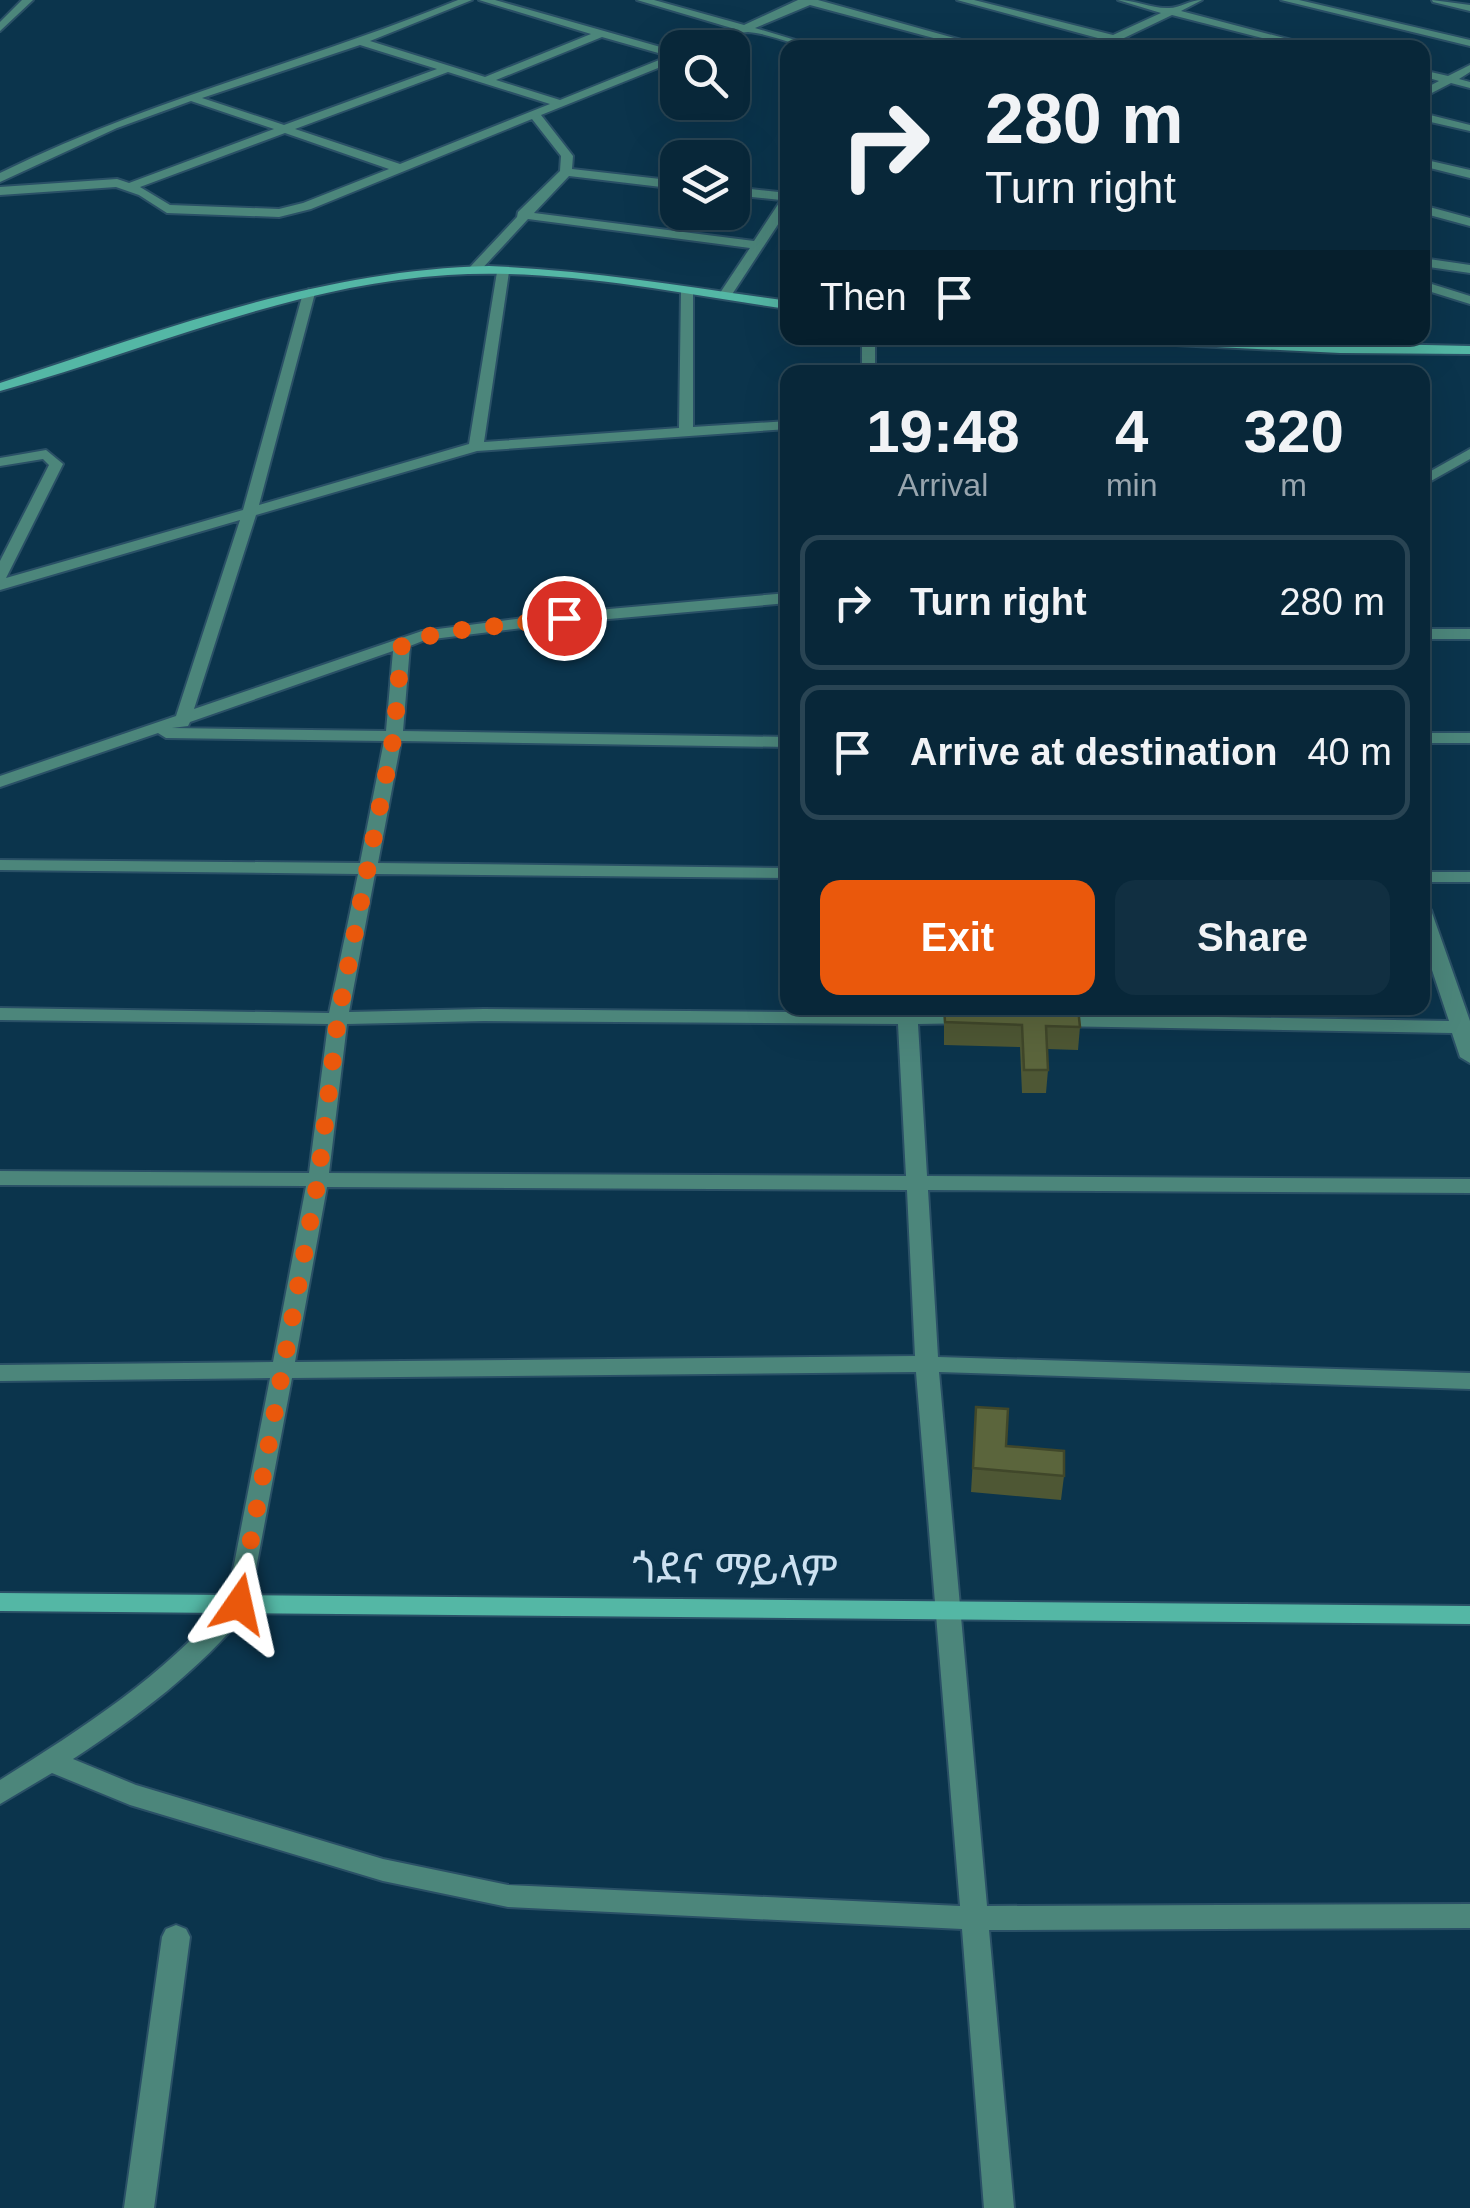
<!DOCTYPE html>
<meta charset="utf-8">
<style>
:root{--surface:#082739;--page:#112f41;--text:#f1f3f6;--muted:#98a5ae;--line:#294453;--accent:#ea580c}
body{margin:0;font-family:Arial,"Noto Sans Ethiopic",sans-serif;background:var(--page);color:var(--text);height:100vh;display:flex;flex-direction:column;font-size:38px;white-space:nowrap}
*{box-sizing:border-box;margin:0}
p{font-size:32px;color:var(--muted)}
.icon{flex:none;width:55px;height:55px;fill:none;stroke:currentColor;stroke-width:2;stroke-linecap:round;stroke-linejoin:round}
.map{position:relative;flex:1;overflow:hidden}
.details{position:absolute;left:780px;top:365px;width:650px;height:650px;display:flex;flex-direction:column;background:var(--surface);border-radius:20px;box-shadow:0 10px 40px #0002,0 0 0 2px var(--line)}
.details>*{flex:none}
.guide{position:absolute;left:780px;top:40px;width:650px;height:305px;border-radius:20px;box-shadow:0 10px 40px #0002,0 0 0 2px var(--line);background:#082739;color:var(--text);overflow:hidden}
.controls{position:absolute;left:660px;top:30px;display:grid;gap:20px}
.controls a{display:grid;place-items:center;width:90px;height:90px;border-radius:20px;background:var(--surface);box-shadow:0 10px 40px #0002,0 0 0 2px var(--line);font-size:50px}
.pin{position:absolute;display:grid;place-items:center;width:85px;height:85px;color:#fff;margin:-42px;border:5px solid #fff;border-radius:50%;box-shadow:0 2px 10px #0007}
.me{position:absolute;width:110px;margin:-55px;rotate:11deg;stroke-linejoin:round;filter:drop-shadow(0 0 8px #0008)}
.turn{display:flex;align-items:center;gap:35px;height:210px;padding:0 40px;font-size:45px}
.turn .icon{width:130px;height:130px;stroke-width:2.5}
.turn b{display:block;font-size:70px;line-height:85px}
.then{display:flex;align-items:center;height:95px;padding:0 40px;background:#0003;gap:20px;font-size:38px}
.eta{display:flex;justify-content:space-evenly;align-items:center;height:170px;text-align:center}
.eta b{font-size:60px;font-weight:700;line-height:70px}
.primary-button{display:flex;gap:20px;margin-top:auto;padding:20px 40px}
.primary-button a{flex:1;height:115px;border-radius:20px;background:var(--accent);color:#fff;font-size:40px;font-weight:700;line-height:115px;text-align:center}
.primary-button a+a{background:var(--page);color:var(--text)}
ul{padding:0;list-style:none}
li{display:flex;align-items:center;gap:30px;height:135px;margin:0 20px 15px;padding:0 20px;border:5px solid var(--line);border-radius:20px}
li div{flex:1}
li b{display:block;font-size:38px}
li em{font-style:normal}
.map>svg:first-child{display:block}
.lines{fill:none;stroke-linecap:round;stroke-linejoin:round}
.street-casing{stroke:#2a5066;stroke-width:4}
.secondary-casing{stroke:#2a5066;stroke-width:4}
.street{fill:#4c867b;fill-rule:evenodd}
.secondary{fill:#54b7a5;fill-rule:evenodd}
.wall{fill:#4e5734}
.building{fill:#5b653c;stroke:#40472a;stroke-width:2.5}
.route{stroke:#ea580c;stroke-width:18;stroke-dasharray:0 32.4}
.labels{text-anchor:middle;stroke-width:8;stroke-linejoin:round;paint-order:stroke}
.near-street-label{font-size:42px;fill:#cce1f1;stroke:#0b344c}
</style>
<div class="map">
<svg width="1470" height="2208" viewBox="0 0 1470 2208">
<rect width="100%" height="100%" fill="#0b344c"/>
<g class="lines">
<defs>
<path id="street" d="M22 0H33L0 31V22Z
M458 0H472L370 41 485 77 591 34 479 0H495L678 52V60L541 115 573 156 572 169 678 181V189L569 176 534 213 754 241 781 200 732 195V187L788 193V209L729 299 718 296 750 248 528 219 478 273H470V267L517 217 518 212 560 171 561 156 532 119 311 209 279 217 167 213 139 195 116 187 0 195V187L117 179 129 183 274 129 191 101 117 128 0 182V173C147 100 307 62 458 0ZM602 37 669 56 560 100 496 80ZM360 45 437 69 284 125 202 98ZM448 72 550 104 400 164 295 129ZM285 133 389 169 303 203 279 209 170 205 140 187Z
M637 0H654L744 25 798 0H818L990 48H971L810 5 755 28 822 48C796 48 774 34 748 32 732 32 714 48 693 48L735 29Z
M957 0H974L1113 35 1161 13 1118 0C1135 0 1153 9 1169 8 1180 8 1190 0 1202 0L1181 11 1322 48H1302L1172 15 1124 38 1155 48H1135Z
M1281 0H1299L1470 40V46Z
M1432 0 1470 5V11L1433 2Z
M1470 65V72L1459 79 1470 82V88L1451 83 1422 98V90L1439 81 1422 76V70L1448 76Z
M1422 113 1470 125V131L1422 120Z
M1422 159 1470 170V178L1422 166Z
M1422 205 1470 218V226L1422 213Z
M1422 258 1470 265V273L1422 266Z
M503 268 509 272 484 442 679 428 681 292 687 288 693 292V427L788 421V429L477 451 256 515 194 709 422 631 564 613 788 593V603L564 623 425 640 410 646 403 731 788 737V747L401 741 378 863 788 868V878L375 874 349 1012 484 1009 898 1013V1008H916L917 1013H968L975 1015 978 1019 975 1023 918 1024 927 1176 1470 1179V1193L928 1190 938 1357 1470 1373V1389L939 1372 987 1906 1470 1904V1928L989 1930 1014 2208H984L962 1929 508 1907 383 1881 130 1805 52 1773 0 1804V1780C83 1728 164 1676 227 1601L270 1378 0 1381V1365L273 1362 306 1186 0 1185V1171L309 1173 328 1024 0 1020V1008L329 1013 358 874 0 870V860L360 863 384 741 166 738 158 733 0 787V776L176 716 240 520 0 590V561L49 465 43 459 0 466V458L46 450 63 464 6 578 243 510 303 293 309 289 315 293 259 505 469 444 497 272ZM393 651 386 731 172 728 188 726 190 722ZM484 1021 898 1024 906 1176 329 1173 347 1024ZM327 1187 907 1190 915 1356 295 1362ZM916 1372 960 1906 508 1885 383 1859 136 1785 73 1759C139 1716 198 1671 248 1611L292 1378Z
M1422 281 1470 296V304L1422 289Z
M862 338H875V372H862Z
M1470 449V459L1422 486V476Z
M1422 629H1470V639H1422Z
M1422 733H1470V743H1422Z
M1422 872H1470V882H1422Z
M1422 905 1431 910 1470 1021V1063L1460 1057 1452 1033 1052 1026 1042 1020 1052 1014 1449 1021 1422 940Z
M176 1925 186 1929 190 1937 154 2208H124L162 1937 166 1929Z"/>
<path id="secondary" d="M489 266C589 270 688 287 788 301V309C676 293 561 268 448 275 291 285 149 350 0 391V383C160 331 318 270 489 266Z
M1108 338 1470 346V354L1340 353 1115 342Z
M0 1593 1470 1606V1624L0 1611Z"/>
</defs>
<!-- street casing -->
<use href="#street" class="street-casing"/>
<!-- secondary casing -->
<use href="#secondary" class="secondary-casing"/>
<!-- street -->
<use href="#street" class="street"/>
<!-- secondary -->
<use href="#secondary" class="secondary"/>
</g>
<!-- wall -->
<path class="wall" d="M944 1008 1080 1027 1078 1050 1047 1049 1048 1070 1046 1093H1022L1020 1047 944 1045Z
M976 1407 1006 1446 1064 1476 1061 1500 971 1492Z"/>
<!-- building -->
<path class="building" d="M944 1008H1078L1080 1027 1046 1026 1048 1070H1024L1022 1025 945 1022Z
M976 1407 1008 1409 1006 1446 1064 1451V1476L973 1468Z"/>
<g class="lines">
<!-- route -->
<path class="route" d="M239 1604 318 1180 338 1018 394 735 402 643 444 632 564 618"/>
</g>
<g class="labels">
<!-- near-street labels -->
<g class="near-street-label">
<text transform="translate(735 1569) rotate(1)" y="15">ጎደና ማይላም</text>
</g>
</g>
</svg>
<div class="controls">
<a><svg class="icon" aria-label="search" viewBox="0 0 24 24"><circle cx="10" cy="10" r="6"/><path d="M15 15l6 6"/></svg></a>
<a><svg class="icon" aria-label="layers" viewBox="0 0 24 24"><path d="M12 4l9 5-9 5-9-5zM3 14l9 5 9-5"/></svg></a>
</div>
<div class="pin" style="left:564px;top:618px;background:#d93025"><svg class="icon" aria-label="arrive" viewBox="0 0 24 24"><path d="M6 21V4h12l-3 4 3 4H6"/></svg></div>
<svg class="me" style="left:239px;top:1604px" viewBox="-20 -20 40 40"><path d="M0-17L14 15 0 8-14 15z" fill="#ea580c" stroke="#fff" stroke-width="4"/></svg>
<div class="guide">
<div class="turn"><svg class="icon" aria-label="right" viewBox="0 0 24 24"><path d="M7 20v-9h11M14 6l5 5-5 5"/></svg><div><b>280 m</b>Turn right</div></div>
<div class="then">Then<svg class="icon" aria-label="arrive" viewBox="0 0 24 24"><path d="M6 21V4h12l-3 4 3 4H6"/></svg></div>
</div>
<section class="details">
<div class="eta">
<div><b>19:48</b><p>Arrival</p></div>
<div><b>4</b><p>min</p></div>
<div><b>320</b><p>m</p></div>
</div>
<ul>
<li><svg class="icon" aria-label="right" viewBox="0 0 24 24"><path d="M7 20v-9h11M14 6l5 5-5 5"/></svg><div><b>Turn right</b></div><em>280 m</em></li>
<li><svg class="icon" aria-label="arrive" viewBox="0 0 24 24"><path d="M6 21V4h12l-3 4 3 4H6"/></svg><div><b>Arrive at destination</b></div><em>40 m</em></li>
</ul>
<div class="primary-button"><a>Exit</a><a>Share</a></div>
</section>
</div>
